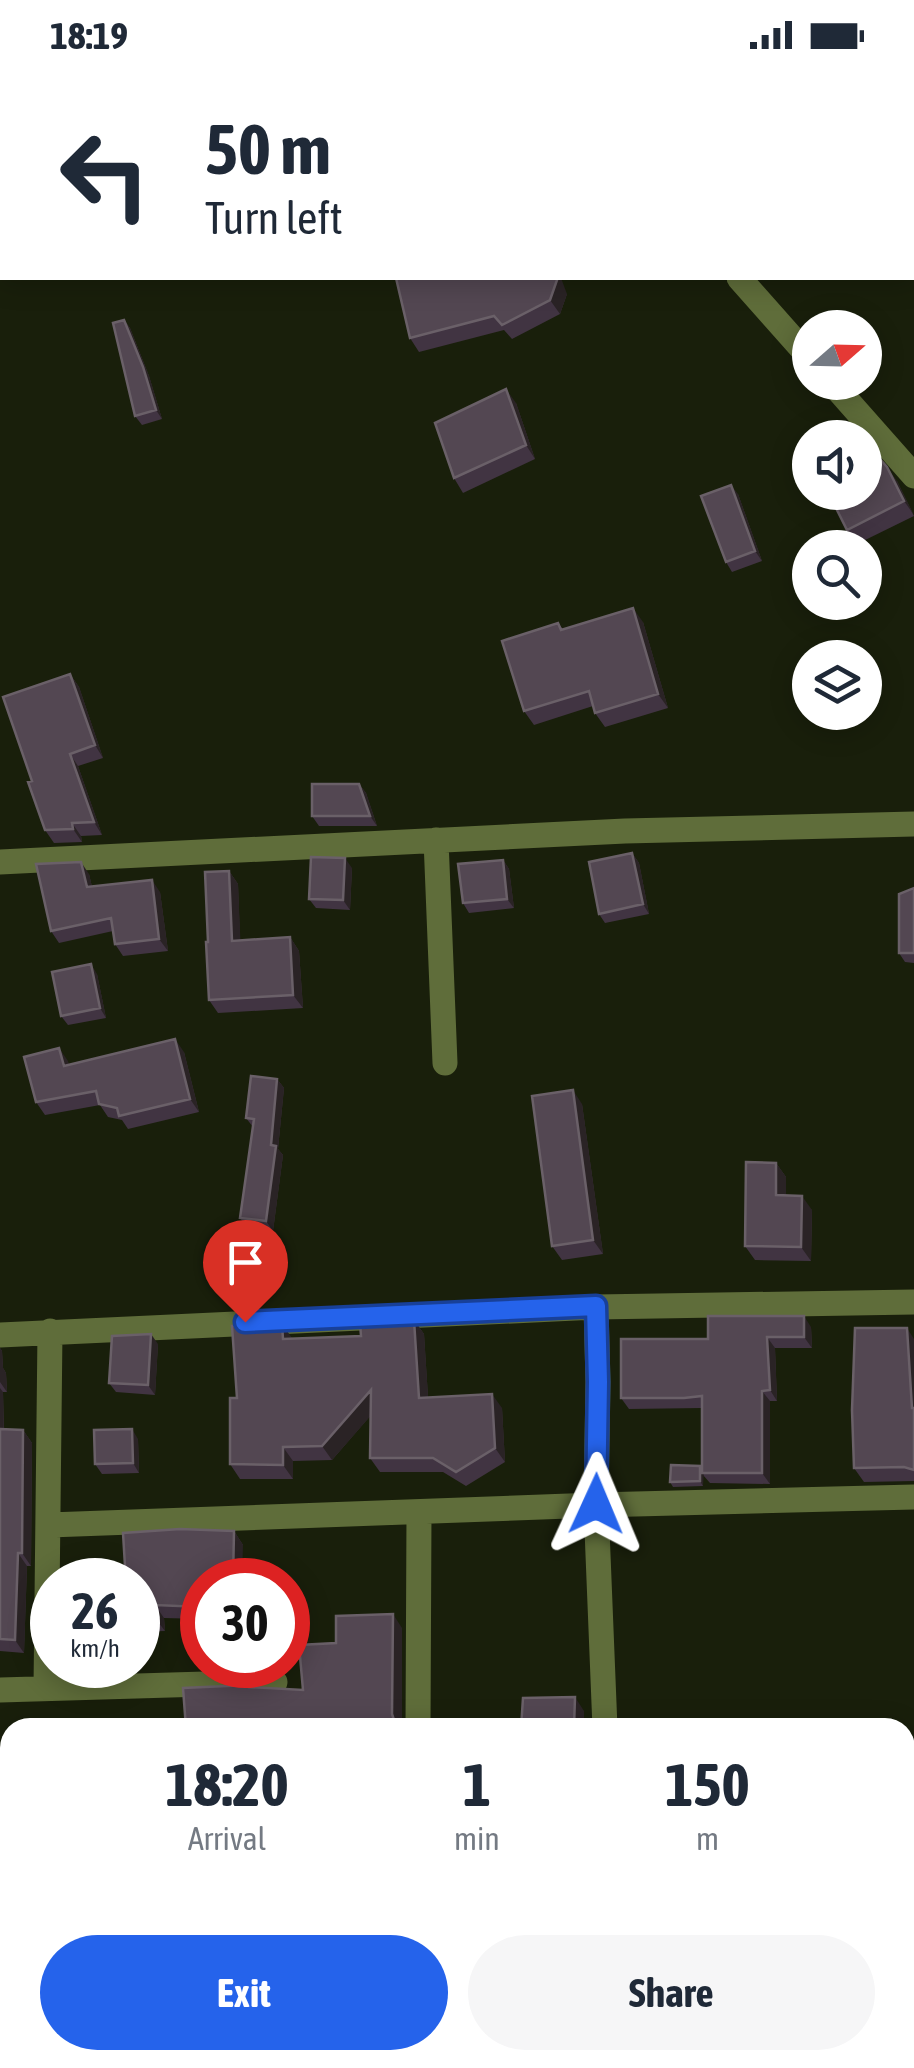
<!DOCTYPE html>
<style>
:root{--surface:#fff;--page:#f6f6f7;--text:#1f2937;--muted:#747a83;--accent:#2563eb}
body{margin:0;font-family:"Asap Condensed",sans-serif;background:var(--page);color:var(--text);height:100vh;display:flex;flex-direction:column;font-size:38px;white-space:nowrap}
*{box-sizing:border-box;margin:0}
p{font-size:32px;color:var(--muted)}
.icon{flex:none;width:55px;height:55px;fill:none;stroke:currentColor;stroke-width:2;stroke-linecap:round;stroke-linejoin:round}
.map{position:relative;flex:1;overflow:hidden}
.sheet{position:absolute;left:0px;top:1648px;width:915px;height:352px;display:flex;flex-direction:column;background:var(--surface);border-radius:30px 30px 0 0;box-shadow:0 5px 25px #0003}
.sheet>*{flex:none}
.top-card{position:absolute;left:0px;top:0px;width:915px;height:210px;box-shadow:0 5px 25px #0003;background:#fff;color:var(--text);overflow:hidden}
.needle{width:65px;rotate:70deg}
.controls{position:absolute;left:792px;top:240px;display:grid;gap:20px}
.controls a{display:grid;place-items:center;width:90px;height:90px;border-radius:50%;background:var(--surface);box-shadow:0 5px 25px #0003;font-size:50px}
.speed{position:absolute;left:30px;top:1488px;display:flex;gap:20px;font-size:50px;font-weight:700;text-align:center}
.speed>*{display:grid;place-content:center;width:130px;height:130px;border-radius:50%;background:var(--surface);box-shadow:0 5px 25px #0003;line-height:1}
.speed small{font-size:25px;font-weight:400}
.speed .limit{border:15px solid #d22;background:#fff;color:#111}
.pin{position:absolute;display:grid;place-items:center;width:85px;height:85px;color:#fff;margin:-102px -42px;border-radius:50% 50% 50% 0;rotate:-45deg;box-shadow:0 0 10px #0007}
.pin .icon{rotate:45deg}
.me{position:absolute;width:110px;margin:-55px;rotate:1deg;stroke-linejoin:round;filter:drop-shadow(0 0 8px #0008)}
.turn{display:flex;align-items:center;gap:35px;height:210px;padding:0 40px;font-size:45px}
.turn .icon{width:130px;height:130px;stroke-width:2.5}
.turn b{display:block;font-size:70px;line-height:85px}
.eta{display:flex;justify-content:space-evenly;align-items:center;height:170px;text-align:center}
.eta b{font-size:60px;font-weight:700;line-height:70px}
.primary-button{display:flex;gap:20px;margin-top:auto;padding:20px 40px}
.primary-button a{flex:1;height:115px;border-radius:60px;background:var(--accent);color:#fff;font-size:40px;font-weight:700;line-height:115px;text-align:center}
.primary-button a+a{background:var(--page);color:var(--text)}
.status{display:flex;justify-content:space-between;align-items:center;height:70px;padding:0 50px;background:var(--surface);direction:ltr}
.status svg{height:28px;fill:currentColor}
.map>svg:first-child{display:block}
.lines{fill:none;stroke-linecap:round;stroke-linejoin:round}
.minor{stroke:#5f6d3a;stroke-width:25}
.wall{fill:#413442}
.shaded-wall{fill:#2a2325}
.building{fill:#534752;stroke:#6a6068;stroke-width:2.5}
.route-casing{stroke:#184099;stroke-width:25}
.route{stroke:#2563eb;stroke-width:18}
</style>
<div class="status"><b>18:19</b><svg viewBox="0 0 49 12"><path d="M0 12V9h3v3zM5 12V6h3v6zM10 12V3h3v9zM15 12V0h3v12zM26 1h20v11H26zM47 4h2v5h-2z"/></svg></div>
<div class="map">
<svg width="914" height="1998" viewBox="0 0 914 1998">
<rect width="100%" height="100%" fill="#191f0b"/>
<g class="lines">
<!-- minor -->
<path class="minor" d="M612 0V2
M122 2V0
M739 208 810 288
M831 312 914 406
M436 770 445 993
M0 792 625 761 914 754
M596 1237 598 1312 596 1435 605 1658
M0 1265 596 1237 914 1232
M49 1455 596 1435 914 1427
M46 1618 50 1261
M0 1620 275 1612
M418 1658 419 1443
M0 1813H10
M619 1990V1998
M411 1998 412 1990"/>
</g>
<!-- wall -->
<path class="wall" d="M567 224 560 244 512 269 504 260 419 282 410 268Z
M124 250 130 258 149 306 162 349 142 355 135 346Z
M516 333 535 389 463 423 454 408Z
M897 411 914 446 857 474 847 460Z
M738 424 762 491 732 502 726 492Z
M643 552 668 638 605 657 595 643 593 636 534 655 524 641 558 553 563 559Z
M70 604 79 617 103 688 78 696 102 765 81 766 82 772 54 773 45 760 32 711Z
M359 714 366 723 377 756H319L312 746Z
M632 783 639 793 649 844 605 853 599 844Z
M503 790 509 799 514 838 469 843 463 833Z
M352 798 350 840 316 838 309 829Z
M229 801 238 814 240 870 290 867 299 881 303 938 218 943 209 930 208 872Z
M89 804 92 817 160 822 168 881 123 886 115 874 113 861 59 873 51 861Z
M914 818V893L905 892 899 883Z
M97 904 106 948 68 955 61 946Z
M59 978 69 995 184 982 199 1042 128 1059 122 1050 108 1047 100 1035 45 1045 36 1032Z
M277 1009 284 1018 278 1079 283 1085 273 1161 247 1158 240 1148 253 1057 246 1048Z
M582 1034 603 1184 562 1190 552 1176Z
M776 1093 786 1107V1125L812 1140 811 1191 755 1190 745 1176Z
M414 1250 424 1264 428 1327 502 1338 505 1392 466 1416 443 1402H380L370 1388 371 1345 332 1390 293 1391V1409H240L230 1394 237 1328 292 1268V1269L361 1266Z
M811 1257 812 1278H775L777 1331H770V1414L710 1413 703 1405V1416L673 1417 670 1412 702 1398V1338L629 1339 621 1328 708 1269Z
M914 1269V1411L864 1412 854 1398Z
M158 1274 155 1325 116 1322 109 1313Z
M0 1278 2 1281 3 1298 6 1303 7 1322H3L4 1359 23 1360 32 1373 31 1496H27L24 1583 0 1581Z
M138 1369 139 1403 102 1404 95 1394Z
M234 1461 243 1475 202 1510V1549L164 1548 165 1561 138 1562V1510L125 1496Z
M10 1837V1927H9L2 1917Z
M78 1990H147V1997L81 1994Z
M152 1990H304V1998H266Z
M331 1990H391L332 1992Z"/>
<!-- shaded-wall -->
<path class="shaded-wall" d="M556 208H561L567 224 560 244 550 230Z
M124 250 130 258 149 306 162 349 156 340Z
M506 319 516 333 535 389 526 375Z
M887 397 897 411 914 445 904 431Z
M731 415 738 424 762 491 755 481Z
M633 538 643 552 668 638 658 624Z
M70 604 79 617 103 688 95 675Z
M70 684 78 696 102 765 94 752Z
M359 714 366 723 377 756 370 746Z
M72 753 81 766 82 772 73 759Z
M632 783 639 793 649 844 643 834Z
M345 788 352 798 350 840 343 830Z
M503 790 509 799 514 838 507 829Z
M81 792 89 804 95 829 87 817Z
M229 801 238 814 241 884 232 871Z
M152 810 160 822 168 881 159 869Z
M290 867 299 881 303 938 293 925Z
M91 894 97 904 106 948 100 938Z
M175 969 184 982 199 1042 190 1029Z
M59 978 68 991 73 1009 64 996Z
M277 1009 284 1018 278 1079 283 1085 273 1161 266 1151Z
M573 1020 582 1034 603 1184 593 1170Z
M776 1093 786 1107V1139L776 1125Z
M802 1126 812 1140 811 1191 801 1177Z
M804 1246 811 1257 812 1278 804 1267Z
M414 1250 424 1264 429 1342 419 1328Z
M282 1254 292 1268 293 1283 283 1269Z
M907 1258 914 1269V1341L912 1338Z
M151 1264 158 1274 155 1325 148 1315Z
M767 1267 775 1278 777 1331 770 1320Z
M0 1278 2 1281 3 1298 6 1303 7 1322 0 1312Z
M0 1318 3 1322 4 1372 0 1366Z
M371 1320 381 1334 332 1390 322 1376Z
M762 1321 770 1331V1414L762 1403Z
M492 1324 502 1338 505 1392 495 1378Z
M132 1359 138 1369 139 1403 133 1393Z
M23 1360 32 1373 31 1496 22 1483Z
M283 1377 293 1391V1409L283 1395Z
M700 1396 704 1401 703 1416 700 1411Z
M234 1461 243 1475 242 1510H233Z
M18 1483 27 1496 24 1583 15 1570Z
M155 1535 164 1548 165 1561 155 1548Z
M393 1544 402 1558V1658H398L392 1644Z
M575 1627 584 1641V1658H574Z
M297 1990H304V1998H302Z
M582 1990H591V1998H582Z"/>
<!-- building -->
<path class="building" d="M423 0H546V2H423Z
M680 0H703V2H681Z
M839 0H859V2H839Z
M396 208H556L557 210 550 230 502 255 494 246 410 268Z
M124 250 143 297 156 340 135 346 113 253Z
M506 319 526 375 454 408 435 353Z
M856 362 861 368H846Z
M865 372 887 397 904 431 847 460 828 422H865Z
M731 415 755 481 726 492 701 426Z
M633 538 658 624 595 643 589 621 524 641 502 571 558 553 561 560Z
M70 604 95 675 70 684 94 752 72 753 73 759 45 760 28 712 32 711 3 627Z
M312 714H359L370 746H312Z
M632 783 643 834 599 844 589 792Z
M311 787 345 788 343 830 309 829Z
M503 790 507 829 463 833 458 794Z
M81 792 87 817 152 810 159 869 115 874 111 848 51 861 36 794Z
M229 801 232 871 290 867 293 925 209 930 206 872H208L205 802Z
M914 818V883H899V824Z
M91 894 100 938 61 946 52 902Z
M175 969 190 1029 119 1046 117 1038 99 1034 96 1021 36 1032 24 987 59 978 64 996Z
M251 1006 277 1009 271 1075 276 1076 266 1151 240 1148 254 1049 246 1048Z
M573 1020 593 1170 552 1176 532 1026Z
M746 1092 776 1093V1125L802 1126 801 1177 745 1176Z
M708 1246H804V1267H767L770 1320 762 1321V1403H702V1326L684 1328H621V1269H708Z
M414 1250 419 1328 492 1324 495 1378 456 1402 433 1388H370L371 1320 322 1376 283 1377V1395L230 1394V1328H237L232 1256 282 1254 283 1269 361 1266 360 1253Z
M855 1258H907L912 1338H914V1400L904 1397 854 1398 852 1340Z
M151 1264 148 1315 109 1313 112 1266Z
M0 1359 23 1360 22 1483H18L15 1570 0 1569Z
M132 1359 133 1393 95 1394 94 1360Z
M671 1395 700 1396V1411L670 1412Z
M180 1459 234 1461 233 1510H202V1537L155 1535V1548H138V1510H92V1498L125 1496 123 1463Z
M393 1544 392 1644 395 1653 400 1658H186L183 1618 249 1615V1617L303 1620 299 1575 336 1573V1546Z
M575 1627 574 1658H521L523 1628Z
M2 1836 10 1837V1917H2Z
M520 1990H582V1998H520Z"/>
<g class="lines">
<defs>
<path id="route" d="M245 1252 596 1236 598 1312 596 1434"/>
</defs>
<!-- route casing -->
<use href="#route" class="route-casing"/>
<!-- route -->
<use href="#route" class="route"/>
</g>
</svg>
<div class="controls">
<a><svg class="needle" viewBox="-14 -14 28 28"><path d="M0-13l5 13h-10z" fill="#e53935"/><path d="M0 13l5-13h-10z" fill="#747a83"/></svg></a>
<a><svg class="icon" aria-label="sound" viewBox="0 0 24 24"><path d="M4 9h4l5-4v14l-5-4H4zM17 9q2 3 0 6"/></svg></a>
<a><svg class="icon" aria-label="search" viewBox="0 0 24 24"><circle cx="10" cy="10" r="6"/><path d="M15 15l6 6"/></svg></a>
<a><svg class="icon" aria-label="layers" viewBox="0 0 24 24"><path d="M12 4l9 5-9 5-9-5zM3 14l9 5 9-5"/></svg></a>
</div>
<div class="speed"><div>26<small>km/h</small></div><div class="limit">30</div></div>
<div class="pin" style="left:245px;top:1252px;background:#d93025"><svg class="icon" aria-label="arrive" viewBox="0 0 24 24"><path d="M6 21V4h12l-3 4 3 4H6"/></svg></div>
<svg class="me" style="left:596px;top:1434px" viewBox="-20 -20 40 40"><path d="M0-17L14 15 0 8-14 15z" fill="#2563eb" stroke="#fff" stroke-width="4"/></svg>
<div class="top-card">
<div class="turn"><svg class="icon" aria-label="left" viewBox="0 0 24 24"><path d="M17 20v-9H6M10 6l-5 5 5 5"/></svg><div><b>50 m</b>Turn left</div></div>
</div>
<section class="sheet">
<div class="eta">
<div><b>18:20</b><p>Arrival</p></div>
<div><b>1</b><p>min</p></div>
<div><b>150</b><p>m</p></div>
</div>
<div class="primary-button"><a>Exit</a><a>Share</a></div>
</section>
</div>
